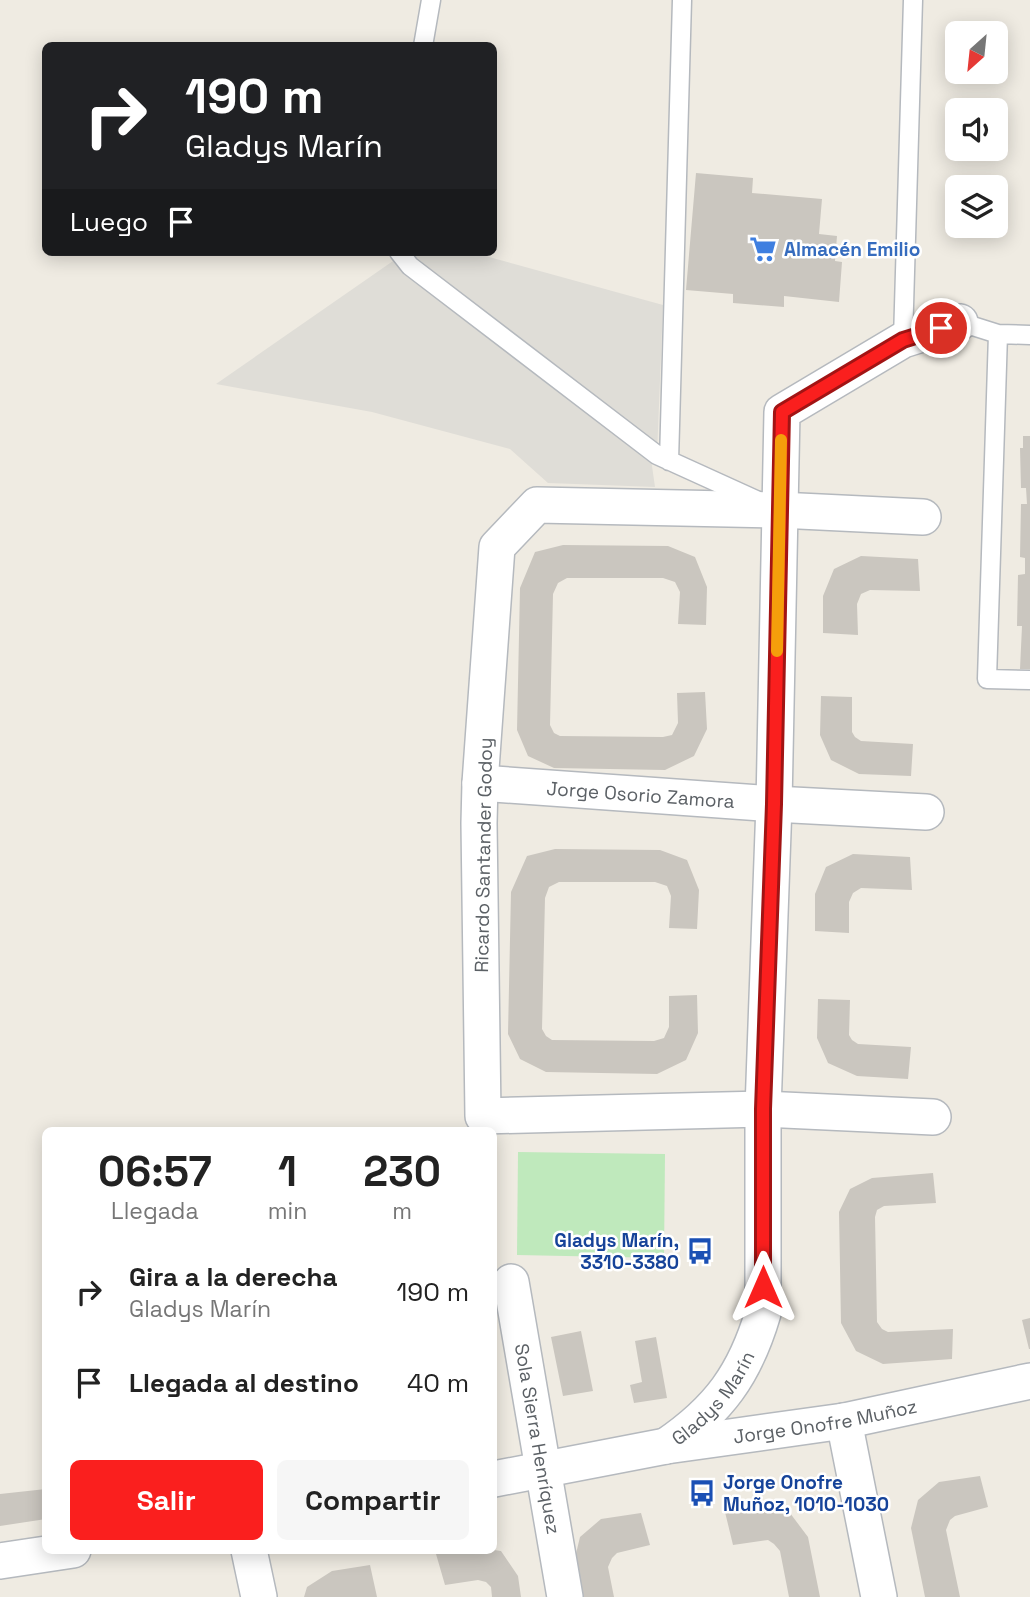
<!DOCTYPE html>
<html lang="es">
<meta charset="utf-8">
<style>
:root{--surface:#fff;--page:#f6f6f6;--text:#222;--muted:#767676;--accent:#fa1f1e}
body{margin:0;font-family:"Space Grotesk",sans-serif;background:var(--page);color:var(--text);height:100vh;display:flex;flex-direction:column;font-size:26px;white-space:nowrap}
*{box-sizing:border-box;margin:0}
p{font-size:23px;color:var(--muted)}
.icon{flex:none;width:38px;height:38px;fill:none;stroke:currentColor;stroke-width:2;stroke-linecap:round;stroke-linejoin:round}
.map{position:relative;flex:1;overflow:hidden}
.side{position:absolute;left:42px;top:1127px;width:455px;height:427px;display:flex;flex-direction:column;background:var(--surface);border-radius:10px;box-shadow:0 4px 18px #0003}
.side>*{flex:none}
.hud{position:absolute;left:42px;top:42px;width:455px;height:214px;border-radius:10px;box-shadow:0 4px 18px #0003;background:#202124;color:#fff;overflow:hidden}
.needle{width:46px;rotate:207deg}
.fabs{position:absolute;left:945px;top:21px;display:grid;gap:14px}
.fabs a{display:grid;place-items:center;width:63px;height:63px;border-radius:10px;background:var(--surface);box-shadow:0 4px 18px #0003;font-size:35px}
.pin{position:absolute;display:grid;place-items:center;width:60px;height:60px;color:#fff;margin:-30px;border:4px solid #fff;border-radius:50%;box-shadow:0 2px 7px #0007}
.me{position:absolute;width:77px;margin:-38px;rotate:0deg;stroke-linejoin:round;filter:drop-shadow(0 0 5px #0008)}
.turn{display:flex;align-items:center;gap:24px;height:147px;padding:0 28px;font-size:32px}
.turn .icon{width:91px;height:91px;stroke-width:2.5}
.turn b{display:block;font-size:49px;line-height:60px}
.then{display:flex;align-items:center;height:66px;padding:0 28px;background:#0003;gap:14px;font-size:26px}
.eta{display:flex;justify-content:space-evenly;align-items:center;height:119px;text-align:center}
.eta b{font-size:42px;font-weight:700;line-height:49px}
.action{display:flex;gap:14px;margin-top:auto;padding:14px 28px}
.action a{flex:1;height:80px;border-radius:10px;background:var(--accent);color:#fff;font-size:28px;font-weight:700;line-height:80px;text-align:center}
.action a+a{background:var(--page);color:var(--text)}
ul{padding:0;list-style:none}
li{display:flex;align-items:center;gap:21px;height:91px;padding:0 28px}
li div{flex:1}
li b{display:block;font-size:26px}
li em{font-style:normal}
.map>svg:first-child{display:block}
.industrial{fill:#dfddd7}
.green{fill:#bfe9bc}
.building{fill:#cac6bf}
.lines{fill:none;stroke-linecap:round;stroke-linejoin:round}
.lane-casing{stroke:#b5b9be;stroke-width:21}
.street-casing{stroke:#b5b9be;stroke-width:38}
.lane{stroke:#fff;stroke-width:18}
.street{stroke:#fff;stroke-width:35}
.route-casing{stroke:#a21414;stroke-width:18}
.route{stroke:#fa1f1e;stroke-width:12}
.slow{stroke:#f59e0b;stroke-width:12}
.labels{text-anchor:middle;stroke-width:5;stroke-linejoin:round;paint-order:stroke}
.shop-label{font-size:19px;font-weight:bold;fill:#366cbe;stroke:#fff;text-anchor:start}
.street-label{font-size:19px;fill:#5b6065;stroke:#fff}
.transit-label{font-size:19px;font-weight:bold;fill:#164399;stroke:#fff;text-anchor:end}
</style>
<div class="map">
<svg width="1030" height="1597" viewBox="0 0 1030 1597">
<rect width="100%" height="100%" fill="#efebe2"/>
<!-- industrial -->
<path class="industrial" d="M406 252H471L663 305 657 455 650 452 655 487 548 483 510 449 372 412 216 384Z"/>
<!-- green -->
<path class="green" d="M518 1152 665 1154 664 1258 517 1255Z"/>
<!-- building -->
<path class="building" d="M696 173 753 178 752 193 822 199 819 234 837 236 835 261 842 262 839 302 784 296V307L733 303V294L686 290Z
M1023 436H1030V669H1020L1022 626H1017L1018 575 1025 574V558L1020 557 1021 504H1027L1026 488H1021L1020 448H1023Z
M563 545 668 546 695 557 707 587 706 625 678 624 680 592 675 582 663 578H567L558 583 553 594 550 725 554 733 560 736 663 737 672 735 678 723 677 693 705 692 707 729 694 756 665 770 554 768 528 756 517 730 520 588 535 552Z
M861 556 918 559 920 591 870 590 861 594 857 604 858 635 823 633V596L834 569Z
M821 696 852 697V732L855 737 861 741 913 744 911 776 859 774 831 760 820 735Z
M555 849 660 850 687 860 699 890 697 929 669 928 671 896 667 886 655 882H559L549 887 545 898 542 1029 546 1036 552 1040 654 1041 664 1038 669 1027V996L697 995 698 1033 686 1060 657 1074 546 1072 520 1059 508 1034 511 892 527 856Z
M853 854 910 857 912 890 861 888 853 893 849 902V933L815 931V894L826 867Z
M818 999 850 1000 849 1035 852 1040 858 1044 911 1047 908 1079 857 1076 828 1063 817 1038Z
M933 1173 936 1203 884 1206 877 1210 875 1217 877 1322 882 1329 888 1332 953 1329 952 1359 883 1364 856 1351 841 1323 839 1212 850 1189 872 1178Z
M1030 1318V1349H1029L1022 1320Z
M581 1331 593 1391 563 1396 551 1337Z
M656 1337 667 1398 634 1403 630 1385 642 1382 635 1341Z
M980 1476 988 1507 955 1516 950 1520 946 1530 960 1597H925L911 1528 918 1500 939 1482Z
M46 1489V1519L0 1526V1494Z
M761 1506 790 1513 808 1537 820 1597H789L780 1551 774 1544 768 1540 733 1545 725 1512Z
M641 1513 650 1545 617 1553 612 1558 608 1567 614 1597H579L573 1566 580 1537 601 1519Z
M449 1550H494L501 1551 518 1576 521 1597H492L491 1587 486 1582 478 1580 445 1585 436 1554Z
M370 1565 377 1597H304L307 1587 332 1571Z"/>
<g class="lines">
<defs>
<path id="lane" d="M423 46 431 0
M399 252 410 266 657 455 756 500
M960 322 998 334 1030 335
M998 334 987 679 1030 680
M903 340 913 0
M669 461 682 0"/>
<g id="street">
<path d="M923 517 779 510 537 505 497 547 480 783 479 823 483 1116 763 1109 933 1117"/>
<path id="s1" d="M480 783 774 804 926 812"/>
<path id="s2" d="M511 1282 565 1597"/>
<path d="M844 1421 879 1597"/>
<path id="s3" d="M666 1446C719 1410 745 1374 763 1313V1109L774 804 782 412 903 340 960 322"/>
<path id="s4" d="M494 1479 666 1446 844 1421 1030 1381"/>
<path d="M249 1550 259 1597"/>
<path d="M0 1561 73 1550"/>
</g>
</defs>
<!-- lane casing -->
<use href="#lane" class="lane-casing"/>
<!-- street casing -->
<use href="#street" class="street-casing"/>
<!-- lane -->
<use href="#lane" class="lane"/>
<!-- street -->
<use href="#street" class="street"/>
</g>
<g class="lines">
<defs>
<path id="route" d="M763 1287V1109L774 804 782 412 903 340 941 328"/>
</defs>
<!-- route casing -->
<use href="#route" class="route-casing"/>
<!-- route -->
<use href="#route" class="route"/>
<!-- slow -->
<path class="slow" d="M777 651 781 440"/>
</g>
<!-- icons -->
<defs>
<symbol id="supermarket-bare" viewBox="-9 -9 18 18"><path d="M-6-5.5h2.5l.6 2H6L4.5 2H-2.5L-4.4-4H-6ZM-1.5 3.2a1.3 1.3 0 1 0 .1 0ZM3 3.2a1.3 1.3 0 1 0 .1 0Z" fill="#3f7fe0" stroke="#fff" stroke-width="2.5" paint-order="stroke"/></symbol>
<symbol id="bus-bare" viewBox="-9 -9 18 18"><path d="M-5-6H5V4H4V6H2V4H-2V6H-4V4H-5ZM-3.5-4V0h7V-4ZM-3.5 1.2v1.5H-2V1.2ZM2 1.2v1.5H3.5V1.2Z" fill="#1a4fb4" stroke="#fff" stroke-width="2.5" paint-order="stroke"/></symbol>
</defs>
<g fill-rule="evenodd">
<use href="#supermarket-bare" x="744" y="230" width="38" height="38"/>
<use href="#bus-bare" x="681" y="1232" width="38" height="38"/>
<use href="#bus-bare" x="683" y="1474" width="38" height="38"/>
</g>
<g class="labels">
<!-- shop labels -->
<g class="shop-label">
<text x="784" y="256">Almacén Emilio</text>
</g>
<!-- street labels -->
<g class="street-label">
<text dy="7" stroke="none"><textPath href="#s1" startOffset="161">Jorge Osorio Zamora</textPath></text>
<text transform="translate(483 855) rotate(-89)" y="7">Ricardo Santander Godoy</text>
<text dy="7" stroke="none"><textPath href="#s3" startOffset="68">Gladys Marín</textPath></text>
<text dy="7" stroke="none"><textPath href="#s4" startOffset="336">Jorge Onofre Muñoz</textPath></text>
<text dy="7" stroke="none"><textPath href="#s2" startOffset="159">Sola Sierra Henríquez</textPath></text>
</g>
<!-- transit labels -->
<g class="transit-label">
<text x="679" y="1247">Gladys Marín,<tspan x="679" dy="22">3310-3380</tspan></text>
<text x="723" y="1489" text-anchor="start">Jorge Onofre<tspan x="723" dy="22">Muñoz, 1010-1030</tspan></text>
</g>
</g>
</svg>
<div class="fabs">
<a><svg class="needle" viewBox="-14 -14 28 28"><path d="M0-13l5 13h-10z" fill="#e53935"/><path d="M0 13l5-13h-10z" fill="#767676"/></svg></a>
<a><svg class="icon" aria-label="sound" viewBox="0 0 24 24"><path d="M4 9h4l5-4v14l-5-4H4zM17 9q2 3 0 6"/></svg></a>
<a><svg class="icon" aria-label="layers" viewBox="0 0 24 24"><path d="M12 4l9 5-9 5-9-5zM3 14l9 5 9-5"/></svg></a>
</div>
<div class="pin" style="left:941px;top:328px;background:#d93025"><svg class="icon" aria-label="arrive" viewBox="0 0 24 24"><path d="M6 21V4h12l-3 4 3 4H6"/></svg></div>
<svg class="me" style="left:763px;top:1287px" viewBox="-20 -20 40 40"><path d="M0-17L14 15 0 8-14 15z" fill="#fa1f1e" stroke="#fff" stroke-width="4"/></svg>
<div class="hud">
<div class="turn"><svg class="icon" aria-label="right" viewBox="0 0 24 24"><path d="M7 20v-9h11M14 6l5 5-5 5"/></svg><div><b>190 m</b>Gladys Marín</div></div>
<div class="then">Luego<svg class="icon" aria-label="arrive" viewBox="0 0 24 24"><path d="M6 21V4h12l-3 4 3 4H6"/></svg></div>
</div>
<section class="side">
<div class="eta">
<div><b>06:57</b><p>Llegada</p></div>
<div><b>1</b><p>min</p></div>
<div><b>230</b><p>m</p></div>
</div>
<ul>
<li><svg class="icon" aria-label="right" viewBox="0 0 24 24"><path d="M7 20v-9h11M14 6l5 5-5 5"/></svg><div><b>Gira a la derecha</b><p>Gladys Marín</p></div><em>190 m</em></li>
<li><svg class="icon" aria-label="arrive" viewBox="0 0 24 24"><path d="M6 21V4h12l-3 4 3 4H6"/></svg><div><b>Llegada al destino</b></div><em>40 m</em></li>
</ul>
<div class="action"><a>Salir</a><a>Compartir</a></div>
</section>
</div>
